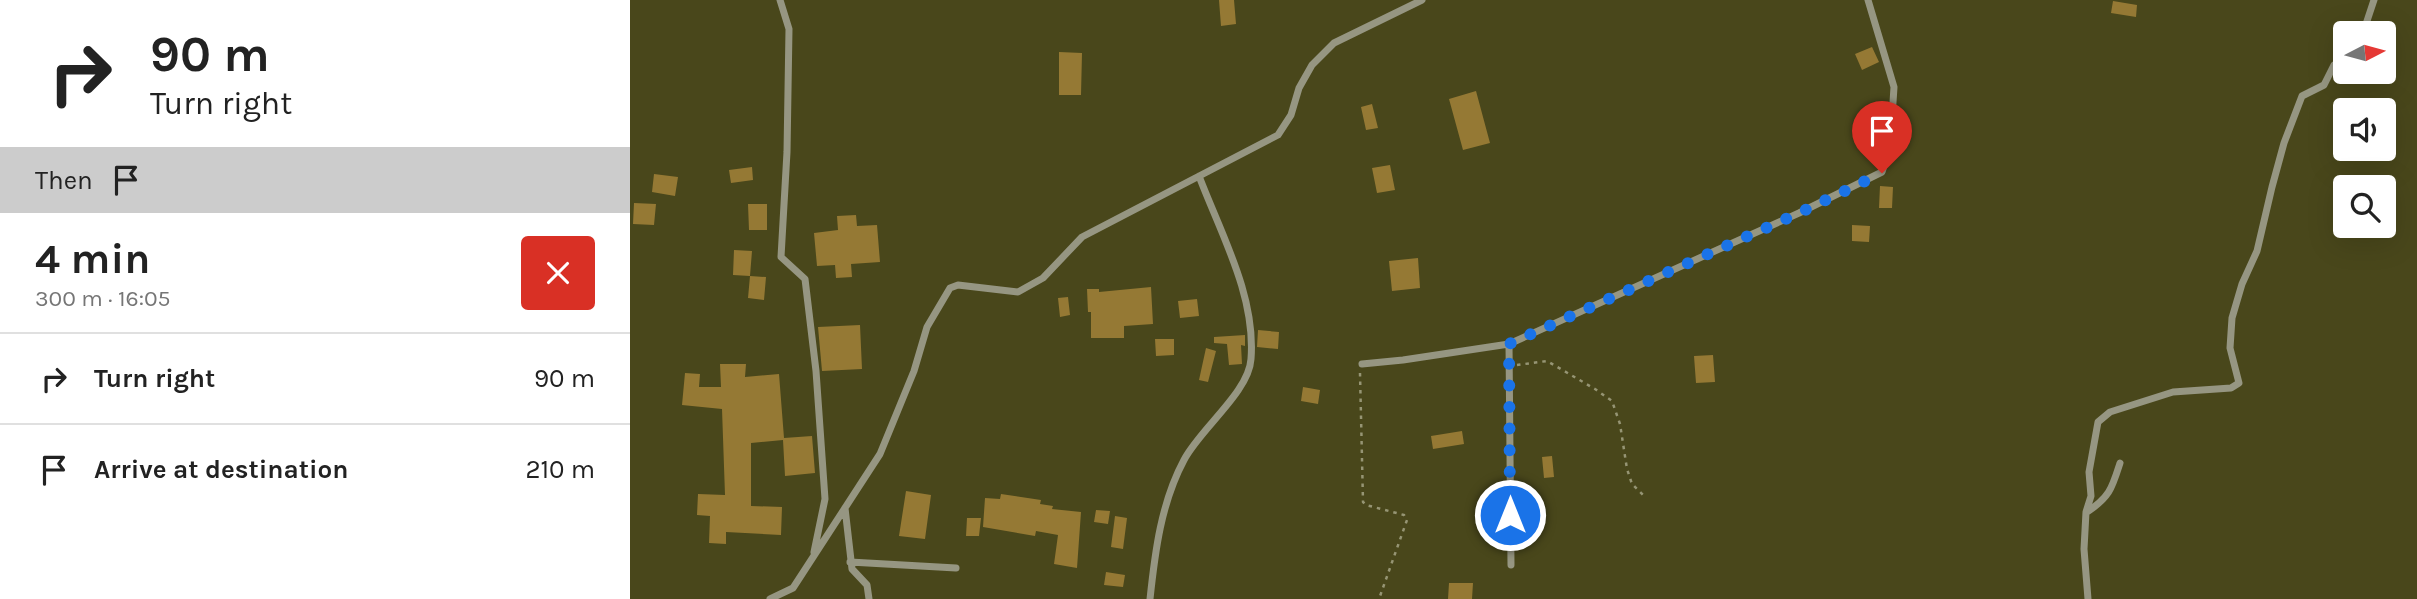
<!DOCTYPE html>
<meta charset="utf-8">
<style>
:root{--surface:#fff;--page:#f2f2f2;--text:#222;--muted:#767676;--line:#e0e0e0}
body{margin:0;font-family:Karla,sans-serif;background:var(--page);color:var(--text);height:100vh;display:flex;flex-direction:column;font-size:26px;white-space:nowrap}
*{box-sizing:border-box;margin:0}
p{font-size:23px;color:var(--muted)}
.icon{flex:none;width:38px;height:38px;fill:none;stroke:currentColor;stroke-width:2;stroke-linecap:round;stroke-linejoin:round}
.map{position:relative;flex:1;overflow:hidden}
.side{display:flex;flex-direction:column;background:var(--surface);width:630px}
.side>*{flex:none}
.top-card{background:#fff;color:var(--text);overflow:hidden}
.needle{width:46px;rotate:84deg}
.tools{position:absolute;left:1703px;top:21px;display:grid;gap:14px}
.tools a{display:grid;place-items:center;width:63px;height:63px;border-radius:7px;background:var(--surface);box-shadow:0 7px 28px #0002;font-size:35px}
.pin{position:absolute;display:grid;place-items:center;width:60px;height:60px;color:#fff;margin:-72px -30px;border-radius:50% 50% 50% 0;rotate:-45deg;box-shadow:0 0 7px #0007}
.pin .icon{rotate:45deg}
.me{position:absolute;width:77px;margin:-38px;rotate:0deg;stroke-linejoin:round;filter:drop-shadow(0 0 5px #0008)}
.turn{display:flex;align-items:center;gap:24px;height:147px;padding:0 35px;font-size:32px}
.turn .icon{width:91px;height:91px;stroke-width:2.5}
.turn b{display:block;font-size:49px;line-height:60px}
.then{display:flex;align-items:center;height:66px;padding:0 35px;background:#0003;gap:14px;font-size:26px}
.round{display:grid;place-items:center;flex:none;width:74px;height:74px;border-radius:7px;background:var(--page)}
.overview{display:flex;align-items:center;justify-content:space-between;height:119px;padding:0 35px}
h1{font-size:42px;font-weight:700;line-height:52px}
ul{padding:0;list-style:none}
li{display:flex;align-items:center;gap:21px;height:91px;padding:0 35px;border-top:2px solid var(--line)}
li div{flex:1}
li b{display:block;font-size:26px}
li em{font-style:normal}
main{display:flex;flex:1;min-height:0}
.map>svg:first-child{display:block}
.building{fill:#957934}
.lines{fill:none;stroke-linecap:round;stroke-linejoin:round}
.path{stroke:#969574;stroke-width:2.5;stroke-dasharray:3.5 5;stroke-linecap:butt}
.street{stroke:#969682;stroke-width:7}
.route{stroke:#1a73e8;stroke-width:12;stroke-dasharray:0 21.6}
</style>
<main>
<section class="side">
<div class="top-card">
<div class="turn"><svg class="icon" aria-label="right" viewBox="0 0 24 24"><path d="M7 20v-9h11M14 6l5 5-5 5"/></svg><div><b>90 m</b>Turn right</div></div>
<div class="then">Then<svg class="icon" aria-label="arrive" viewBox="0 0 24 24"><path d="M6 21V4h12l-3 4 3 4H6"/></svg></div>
</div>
<div class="overview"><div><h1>4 min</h1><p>300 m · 16:05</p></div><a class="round" style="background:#d93025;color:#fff"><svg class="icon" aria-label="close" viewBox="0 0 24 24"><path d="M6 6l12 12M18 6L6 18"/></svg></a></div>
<ul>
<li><svg class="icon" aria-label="right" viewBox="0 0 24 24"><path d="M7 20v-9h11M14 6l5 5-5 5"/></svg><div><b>Turn right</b></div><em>90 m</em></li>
<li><svg class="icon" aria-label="arrive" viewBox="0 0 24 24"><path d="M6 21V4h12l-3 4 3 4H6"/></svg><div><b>Arrive at destination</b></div><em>210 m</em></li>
</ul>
</section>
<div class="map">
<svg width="1787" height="599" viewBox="0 0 1787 599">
<rect width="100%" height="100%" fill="#49471b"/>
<!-- building -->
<path class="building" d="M589 0H604L606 24 591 26Z
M1483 1 1507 5 1506 17 1481 13Z
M1242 47 1249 62 1232 70 1225 54Z
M429 52 452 53 451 95H429Z
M846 91 860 143 833 150 819 99Z
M742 104 748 128 736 130 731 107Z
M760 165 765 190 747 193 742 168Z
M122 167 123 180 101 183 99 170Z
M24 174 48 177 45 196 22 192Z
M1250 186 1263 187 1262 208H1249Z
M4 203 26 204 24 225 3 224Z
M118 204H137V230H119Z
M226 215 227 226 247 225 250 262 221 264 222 277 206 278 205 265 187 266 184 233 208 230 207 216Z
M1222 225 1240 226 1239 242 1222 241Z
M104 250 122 251 120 276 103 275Z
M788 258 790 288 762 291 759 261Z
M120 276 136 277 134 300 118 298Z
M521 287 523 324 494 326V338H461V312H458L457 289H469V292Z
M438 297 440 315 430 317 428 298Z
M567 299 569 316 550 318 548 301Z
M230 325 232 369 192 371 188 327Z
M628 330 649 332 648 349 627 347Z
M615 335V346L611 345 612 364 599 365 597 344 584 343V337Z
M525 339H544V355L526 356Z
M576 348 586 351 578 382 569 380Z
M1083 355 1085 382 1066 383 1064 356Z
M90 364H116L115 377 149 374 154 438 182 436 185 473 155 476 153 440 121 443V506L152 507 151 535 96 532V544L79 543 80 516 67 515 68 494 95 495 92 409 52 405 55 373 70 374 69 387H91Z
M673 387 690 390 688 404 671 401Z
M832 431 834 444 803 449 801 436Z
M922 456 924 477 914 478 912 457Z
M276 491 301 495 295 539 269 536Z
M371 494 411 500 410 504 423 506 422 509 451 512 447 568 424 564 428 535 406 531 405 536 353 527 355 498 370 499Z
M466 510 480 511 478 524 464 522Z
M485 516 497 518 493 549 481 547Z
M337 518H351L349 536H336Z
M476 572 495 575 493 587 474 585Z
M819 583H843L842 599H818Z"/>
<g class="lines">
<!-- path -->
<path class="path" d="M887 365 917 361 965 389 982 401 990 424 997 469 1002 484 1015 497
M730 373 733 502 736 505 774 515 777 520 749 599"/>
<!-- street -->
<path class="street" d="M150 0 159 29 157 152 151 257 175 279 186 371 195 499 184 552
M1733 33 1744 0
M879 344 881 565
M732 364 773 360 879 344 1169 213 1252 172 1260 148 1264 87 1238 0
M215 508 222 569 237 585 239 599
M1457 512C1480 497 1482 488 1490 463
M220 562 326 568
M140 599 163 588 250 454 284 371 297 327 320 288 328 285 388 292 413 278 452 237 648 135 661 115 669 88 682 65 704 43 792 0
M520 599C525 552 531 503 554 460 570 429 619 392 621 359 626 296 591 234 569 176
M1458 599 1454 549 1456 512 1461 496 1459 472 1468 422 1480 412 1543 392 1601 388 1609 383 1600 348 1602 318 1612 284 1627 251 1642 187 1654 143 1672 96 1694 85 1704 65 1715 60"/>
</g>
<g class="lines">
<!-- route -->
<path class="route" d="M880 515 879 344 1169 213 1252 173"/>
</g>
</svg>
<div class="tools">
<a><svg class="needle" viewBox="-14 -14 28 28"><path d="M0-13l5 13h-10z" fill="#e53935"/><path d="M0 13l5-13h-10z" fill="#767676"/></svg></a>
<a><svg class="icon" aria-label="sound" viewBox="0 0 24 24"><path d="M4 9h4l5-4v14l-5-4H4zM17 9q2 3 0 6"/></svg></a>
<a><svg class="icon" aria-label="search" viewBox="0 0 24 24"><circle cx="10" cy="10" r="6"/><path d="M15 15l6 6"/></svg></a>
</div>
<div class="pin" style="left:1252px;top:173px;background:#d93025"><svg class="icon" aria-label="arrive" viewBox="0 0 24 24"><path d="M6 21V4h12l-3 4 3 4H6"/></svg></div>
<svg class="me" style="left:880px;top:515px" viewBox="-20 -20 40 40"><circle r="17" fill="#1a73e8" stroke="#fff" stroke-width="3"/><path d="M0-11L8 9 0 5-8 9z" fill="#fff"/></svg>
</div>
</main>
